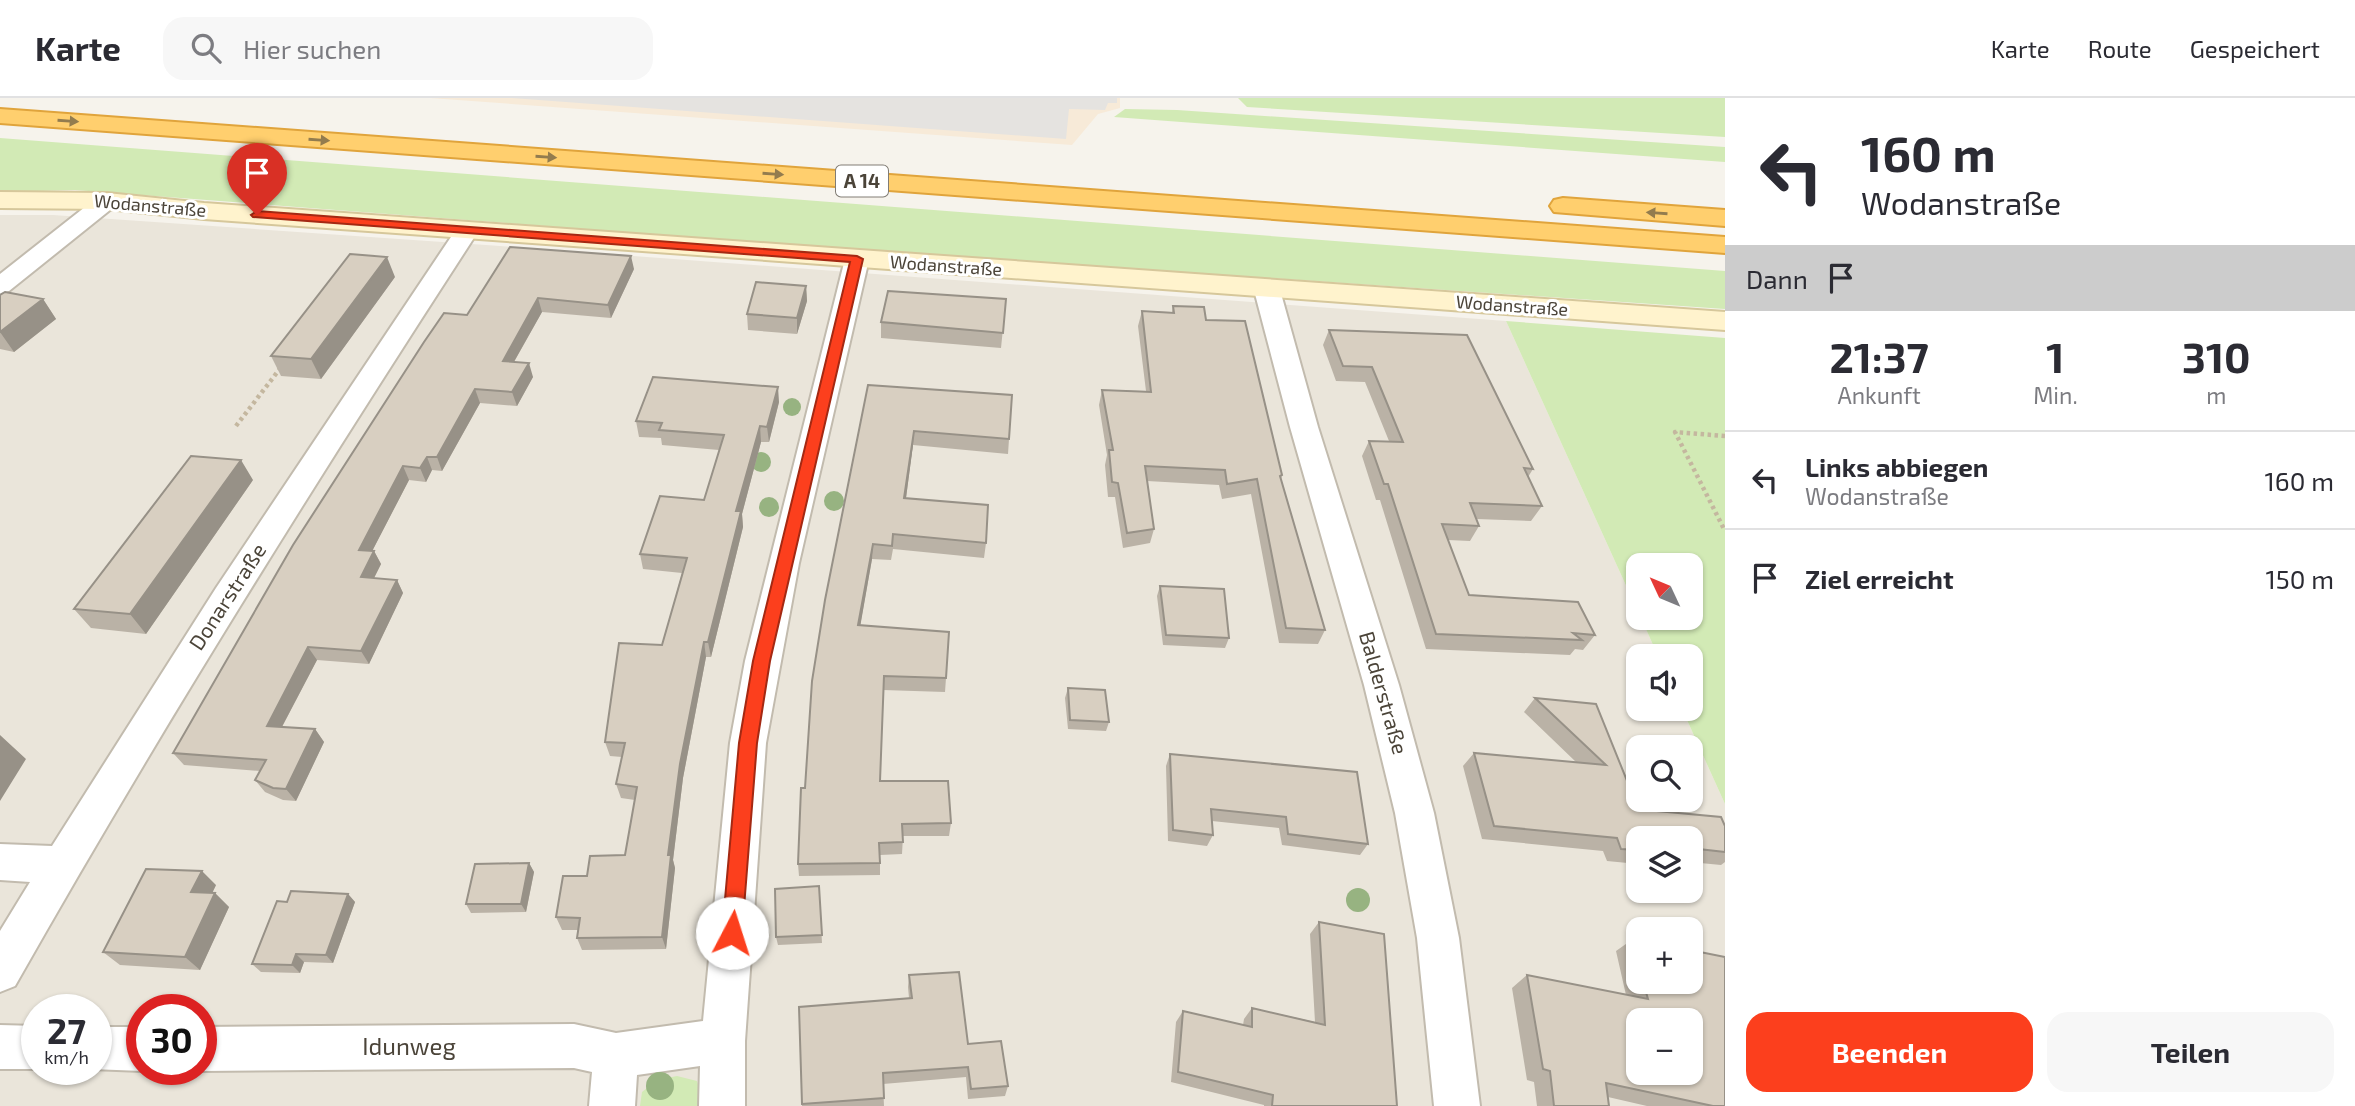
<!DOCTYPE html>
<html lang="de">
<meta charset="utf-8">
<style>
:root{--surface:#fff;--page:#f7f7f7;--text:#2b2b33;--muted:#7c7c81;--line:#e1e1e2;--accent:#fc3f1d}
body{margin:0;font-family:"Exo 2",sans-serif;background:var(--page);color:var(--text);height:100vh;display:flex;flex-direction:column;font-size:26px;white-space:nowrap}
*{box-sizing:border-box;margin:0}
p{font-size:23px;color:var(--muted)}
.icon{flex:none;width:38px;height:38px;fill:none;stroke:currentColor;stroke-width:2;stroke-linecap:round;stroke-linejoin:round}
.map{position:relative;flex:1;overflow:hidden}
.details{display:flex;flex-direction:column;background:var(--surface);width:630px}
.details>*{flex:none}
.banner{background:#fff;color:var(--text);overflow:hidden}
.needle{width:46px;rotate:314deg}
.controls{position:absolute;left:1626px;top:455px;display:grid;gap:14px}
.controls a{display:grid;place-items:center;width:77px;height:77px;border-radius:14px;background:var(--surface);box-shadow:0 2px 5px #0004;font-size:35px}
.speed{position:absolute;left:21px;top:896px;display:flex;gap:14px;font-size:35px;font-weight:700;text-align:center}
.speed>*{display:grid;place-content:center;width:91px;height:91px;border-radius:50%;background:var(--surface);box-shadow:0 2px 5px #0004;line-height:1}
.speed small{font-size:18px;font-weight:400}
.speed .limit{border:10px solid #d22;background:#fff;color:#111}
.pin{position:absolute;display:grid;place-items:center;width:60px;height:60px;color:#fff;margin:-72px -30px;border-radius:50% 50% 50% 0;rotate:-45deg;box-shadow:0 0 7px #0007}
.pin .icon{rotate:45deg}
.me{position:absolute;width:77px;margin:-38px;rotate:5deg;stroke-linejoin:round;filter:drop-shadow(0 0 5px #0008)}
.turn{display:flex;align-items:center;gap:24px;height:147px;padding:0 21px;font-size:32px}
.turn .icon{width:91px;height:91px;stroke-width:2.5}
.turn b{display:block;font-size:49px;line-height:60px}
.then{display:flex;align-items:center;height:66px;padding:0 21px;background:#0003;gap:14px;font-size:26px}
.eta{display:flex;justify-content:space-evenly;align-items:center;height:119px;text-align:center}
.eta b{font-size:42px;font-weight:700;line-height:49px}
.primary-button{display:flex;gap:14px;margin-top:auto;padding:14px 21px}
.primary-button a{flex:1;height:80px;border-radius:21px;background:var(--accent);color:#fff;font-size:28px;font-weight:700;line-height:80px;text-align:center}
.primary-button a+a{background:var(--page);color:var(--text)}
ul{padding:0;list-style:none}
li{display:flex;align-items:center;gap:21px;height:98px;padding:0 21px;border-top:2px solid var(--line)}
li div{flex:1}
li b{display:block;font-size:26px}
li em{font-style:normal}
header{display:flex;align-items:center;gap:42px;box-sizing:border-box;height:98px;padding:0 35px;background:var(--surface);border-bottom:2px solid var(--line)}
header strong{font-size:33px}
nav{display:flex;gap:38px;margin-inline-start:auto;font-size:24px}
.search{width:490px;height:63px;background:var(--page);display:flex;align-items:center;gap:18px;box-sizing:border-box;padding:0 24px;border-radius:21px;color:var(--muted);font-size:26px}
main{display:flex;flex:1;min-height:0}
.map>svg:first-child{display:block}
.residential{fill:#eae5da;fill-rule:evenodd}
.commercial{fill:#f7ead8}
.green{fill:#d2eab5}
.parking{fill:#e5e3e0}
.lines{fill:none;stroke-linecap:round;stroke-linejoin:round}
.street-casing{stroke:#c2bbae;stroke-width:4}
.secondary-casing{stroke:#d6c79b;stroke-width:4}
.highway-casing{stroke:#e0a43c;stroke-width:4}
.path{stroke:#c4b79f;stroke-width:4.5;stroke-dasharray:3.5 3.5;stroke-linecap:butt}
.street{fill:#fff;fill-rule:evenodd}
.secondary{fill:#fff3cd;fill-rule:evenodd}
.highway{fill:#ffcf6e;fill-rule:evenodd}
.tree{fill:#97b381}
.wall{fill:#bab2a6}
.shaded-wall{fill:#979187}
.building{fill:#d8cfc1;stroke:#979187;stroke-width:2;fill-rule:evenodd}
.oneway{fill:#937c4e}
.route{fill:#fc3f1d;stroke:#a42913;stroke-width:2}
.labels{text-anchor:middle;stroke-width:6;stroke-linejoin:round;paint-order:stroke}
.far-street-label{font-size:18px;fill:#4b4439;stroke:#fff}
.shield{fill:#fff;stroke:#817c74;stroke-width:2}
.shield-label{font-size:19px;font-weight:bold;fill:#4b4439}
.street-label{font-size:21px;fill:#4b4439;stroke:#fff}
.near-street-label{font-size:24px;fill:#4b4439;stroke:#fff}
</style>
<header>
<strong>Karte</strong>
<div class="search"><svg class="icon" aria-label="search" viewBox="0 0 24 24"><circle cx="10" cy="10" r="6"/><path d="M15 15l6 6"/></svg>Hier suchen</div>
<nav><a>Karte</a><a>Route</a><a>Gespeichert</a></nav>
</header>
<main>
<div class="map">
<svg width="1725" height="1008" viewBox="0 0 1725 1008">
<rect width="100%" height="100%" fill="#f6f3ec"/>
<!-- residential -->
<path class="residential" d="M0 117H53L486 147 1506 223 1638 514V520H1641L1658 558H1638V611H1682L1725 706V1008H0ZM1638 649H1690V702H1638ZM1638 740H1690V793H1638ZM1638 831H1690V884H1638ZM37 912H96V971H37ZM142 912H201V971H142ZM1638 922H1690V975H1638Z"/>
<!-- commercial -->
<path class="commercial" d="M430 0H1120V10L1098 16 1072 47Z"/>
<!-- green -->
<path class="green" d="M1238 0H1725V39L1247 9Z
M1125 11 1177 12 1725 49V64L1114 19Z
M0 40 1725 173V211L859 152 75 92 0 94Z
M1506 223 1725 240V706L1682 611H1690V558H1658L1641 520H1690V467H1638V514Z
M677 978 697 983 705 1008H640L642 994 657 982Z"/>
<!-- parking -->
<path class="parking" d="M512 0H1117V5H1108L1105 12 1069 11 1066 41Z"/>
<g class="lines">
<defs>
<path id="street" d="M107 96 115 98 119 103 115 108 9 193 0 196V176L99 98Z
M467 125 475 127 479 132C318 380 161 630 15 888L0 894V833L30 784 0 782V746L52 748 216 490 459 127Z
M857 154 866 156 869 161 799 465 766 645 745 943V1008H699L700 968 637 977 635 1008H589L592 974 574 970 201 973 196 971H201V929L574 926 616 935 703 923 730 645 745 563 845 161 848 156Z
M1267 184 1276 187 1280 192 1318 329 1399 587 1434 715 1459 840 1480 1008H1434L1417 840 1395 715 1364 587 1290 329 1254 192 1258 187Z
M0 927 37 928V971H39H0Z
M96 929H142V971H147L142 973 91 971H96Z"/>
<path id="secondary" d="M0 94 107 95 204 105 1725 214V232L204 121 107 111 0 110Z"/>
<path id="highway" d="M0 11 1725 139V155L0 25Z
M1563 100 1725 112V128L1554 114 1550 108 1554 102Z"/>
</defs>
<!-- street casing -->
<use href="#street" class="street-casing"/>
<!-- secondary casing -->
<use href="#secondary" class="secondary-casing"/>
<!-- highway casing -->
<use href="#highway" class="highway-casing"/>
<!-- path -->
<path class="path" d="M236 328 282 268
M1725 338 1675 334 1725 433"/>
<!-- street -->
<use href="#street" class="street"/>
<!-- secondary -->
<use href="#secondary" class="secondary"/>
<!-- highway -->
<use href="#highway" class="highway"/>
</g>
<!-- trees -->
<g class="tree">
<circle cx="792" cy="309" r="9"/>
<circle cx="761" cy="364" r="10"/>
<circle cx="834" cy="403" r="10"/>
<circle cx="769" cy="409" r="10"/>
<circle cx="1358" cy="802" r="12"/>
<circle cx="660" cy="988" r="14"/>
</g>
<!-- wall -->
<path class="wall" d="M634 171 611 220 542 214 514 264 533 279 517 308 480 305 442 373 432 372 426 384 409 382 372 453H374L381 466 374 480 397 482 403 495 369 566 317 562 282 629 315 631 324 644 296 703 283 702 265 694 255 682 260 673 184 667 173 655 467 217Z
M395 179 321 281 281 278 271 258Z
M806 188 807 203 797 236 748 232 747 216Z
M0 197 43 201 56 221 14 254 0 251Z
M1006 201 1001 250 881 240V224Z
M1173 208 1206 222 1282 377 1281 381 1325 532 1318 546 1279 545 1251 396 1222 401 1219 387 1147 383 1154 431 1150 445 1123 450 1115 399H1108L1105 367 1107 357 1099 307 1102 292 1146 293 1138 228 1142 213 1172 214Z
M1329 232 1533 371 1528 379 1542 408 1531 423 1477 421 1479 428 1470 443 1448 442 1469 497 1595 537 1583 552 1575 551 1570 557 1426 551 1380 402H1376L1362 358 1369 343H1389L1365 284 1336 283 1323 247Z
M868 287 1009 341 1008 356 913 347 906 400 986 445 984 460 893 451 891 462 872 461 860 528 946 580 945 594 883 592 880 683 951 725 949 738H903L902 756 880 757V777L799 778 798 766 805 690Z
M779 304 769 344H761L742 416 743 429 711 559H706L683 680 673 762 675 770 666 851 582 852 577 840 578 832H562L556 819 587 778 625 757 635 702 621 700 616 686 622 659 610 658 605 644 662 547 682 475 643 471 640 456 704 402 719 352 662 347 661 340 639 339 636 323Z
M253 382 146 536 91 530 74 511Z
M1160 488 1229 540 1225 550 1163 547 1157 498Z
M1068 590 1109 624 1106 633 1068 631 1065 600Z
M1535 600 1596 606 1636 705 1657 713 1725 728V764L1721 767 1690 764V740H1638V766L1607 763 1603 753 1482 741 1463 668 1474 655 1576 664 1524 614Z
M1170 656 1368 746 1360 757 1282 747 1279 730 1212 723 1213 737 1207 748 1168 743 1166 668Z
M529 765 534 774 526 814 471 815 466 806Z
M216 787 212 795H215L229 809 200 872 120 867 103 854Z
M819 788 822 845 778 847 776 839Z
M348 796 355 804 333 865 304 864 300 875 261 874 252 866 287 804Z
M1319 824 1397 1008H1264V1007L1171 984 1176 924 1183 913 1243 927 1244 921 1252 910 1315 924 1310 836Z
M1633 841 1638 842V884H1690L1725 1008H1647L1608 999 1609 1008H1537L1534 984 1527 982 1512 890 1527 877 1626 897 1616 853Z
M909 877 968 946 1008 988 1005 998 968 1001 966 979 883 986 884 1008H802L799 909 909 900 908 889Z"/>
<!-- shaded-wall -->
<path class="shaded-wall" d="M631 158 634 171 611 220 608 207Z
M387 159 395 179 321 281 311 261Z
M806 188 807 203 797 236V220Z
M538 200 542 214 507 276 503 263Z
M43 201 56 221 14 254 0 234Z
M529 265 533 279 517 308 512 294Z
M778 289 779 304 769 344 767 329Z
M475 291 480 305 442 373 437 359Z
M760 328 761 344 742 416 743 429 711 559 708 544 736 413Z
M914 333 913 347 904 415V400Z
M427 359 432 372 426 384 420 370Z
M241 362 253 382 146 536 130 516Z
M403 368 409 382 366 465 359 452Z
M873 446 872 461 858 541V527Z
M374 453 381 466 368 492 361 479Z
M397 482 403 495 369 566 361 553Z
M704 544 706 559 683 680 673 762 675 770 666 851 662 839 668 757 680 666Z
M308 549 317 562 276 640 267 628Z
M315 631 324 644 296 703 286 691Z
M0 637 26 661 0 703Z
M529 765 534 774 526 814 521 806Z
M202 773 216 787 206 808 191 794Z
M215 795 229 809 200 872 185 859Z
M348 796 355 804 333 865 326 857Z
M296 856 304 864 300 875 292 867Z"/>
<!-- building -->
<path class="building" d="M510 149 631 158 608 207 538 200 503 263 529 265 512 294 475 291 437 359H427L420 370 403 368 359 452 374 453 361 479 397 482 361 553 308 549 267 628 315 631 286 691 273 690 255 682 266 662 173 655 293 447 424 244 444 215 467 217Z
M350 156 387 159 311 261 271 258Z
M756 184 806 188 797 220 747 216Z
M888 193 1006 201 1003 235 881 224Z
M5 194 43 201 0 234V197Z
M1173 208 1204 209 1206 222 1245 223 1282 377 1280 378 1325 532 1286 530 1257 381 1227 386 1225 372 1145 368 1154 431 1127 435 1118 385 1112 384 1109 352H1113L1102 292 1151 294 1142 213 1174 215Z
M1329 232 1467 237 1533 371 1524 370 1542 408 1470 405 1479 428 1442 426 1469 497 1578 504 1595 537 1573 535 1582 542 1436 536 1388 386H1384L1369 343 1403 344 1372 269 1343 268Z
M653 279 778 289 767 329 760 328 736 413H741L708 544H704L680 666 668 757H671L662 839 577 840 580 820 556 819 563 778H587L590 758 625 757 637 689 616 686 625 645 605 644 619 545 662 547 687 460 640 456 660 398 704 402 724 337 659 332 662 325 636 323Z
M868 287 1012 297 1009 341 914 333 904 400 988 407 986 445 893 436 892 448 873 446 858 527 949 534 946 580 884 578 880 683H948L951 725 902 726 903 744 879 745 880 765 798 766 801 690H805L812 583 825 502Z
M191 358 241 362 130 516 74 511Z
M1160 488 1224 491 1229 540 1166 537Z
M1068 590 1105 592 1109 624 1070 622Z
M1535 600 1596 606 1636 705 1654 707 1657 713 1721 719 1725 728V754L1690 750V740H1638V752L1621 751 1617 740 1494 728 1474 655 1606 667Z
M1170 656 1357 674 1368 746 1288 736 1286 719 1211 711 1213 737 1173 732Z
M529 765 521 806H466L475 766Z
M146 771 202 773 191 794 215 795 185 859 103 854Z
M819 788 822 837 776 839 775 791Z
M291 793 348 796 326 857 296 856 292 867 252 866 277 803 287 804Z
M1319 824 1384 836 1397 1008H1272L1273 997 1178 974 1183 913 1252 929V910L1325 927Z
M1633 841 1638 842V862Z
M1690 852 1725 859V1008H1713L1606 985 1609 1008H1554L1550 973 1543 971 1527 877 1648 901 1643 884H1690ZM1638 922H1690V975H1638Z
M959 874 968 946 1001 943 1008 988 971 991 968 969 883 975 884 1000 802 1006 799 909 912 900 909 877Z"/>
<!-- one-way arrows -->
<defs><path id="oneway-solid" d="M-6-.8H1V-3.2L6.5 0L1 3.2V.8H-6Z" transform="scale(1.75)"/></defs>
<g class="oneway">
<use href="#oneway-solid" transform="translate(68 23) rotate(4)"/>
<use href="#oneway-solid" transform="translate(319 42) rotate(4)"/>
<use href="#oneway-solid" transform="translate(546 59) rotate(4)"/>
<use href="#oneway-solid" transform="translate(773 76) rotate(4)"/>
<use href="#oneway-solid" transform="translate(1657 115) rotate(-176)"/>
</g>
<!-- route -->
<path class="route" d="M257 113 857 158 863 161 770 563 757 645 742 835 739 841 732 844 725 841 722 835 739 645 753 563 850 164 253 119 251 117Z"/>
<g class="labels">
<!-- far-street labels -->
<g class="far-street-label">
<text transform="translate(150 108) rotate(5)" y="6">Wodanstraße</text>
<text transform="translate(946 168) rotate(4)" y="6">Wodanstraße</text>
<text transform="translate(1512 208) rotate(4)" y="6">Wodanstraße</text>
</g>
<!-- shield labels -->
<rect class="shield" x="836" y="67.5" width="52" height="31" rx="5"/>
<g class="shield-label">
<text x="862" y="90">A 14</text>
</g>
<!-- street labels -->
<g class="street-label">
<text transform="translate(228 499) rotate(-57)" y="7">Donarstraße</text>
<text transform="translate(1383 595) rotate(74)" y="7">Balderstraße</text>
</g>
<!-- near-street labels -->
<g class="near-street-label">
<text x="409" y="957">Idunweg</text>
</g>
</g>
</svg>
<div class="controls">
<a><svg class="needle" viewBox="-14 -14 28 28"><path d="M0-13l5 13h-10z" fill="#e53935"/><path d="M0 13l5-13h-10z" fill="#7c7c81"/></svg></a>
<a><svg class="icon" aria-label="sound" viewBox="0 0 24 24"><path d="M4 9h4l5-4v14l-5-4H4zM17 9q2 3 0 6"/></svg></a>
<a><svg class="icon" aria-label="search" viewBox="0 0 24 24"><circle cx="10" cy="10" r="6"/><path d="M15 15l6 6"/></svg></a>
<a><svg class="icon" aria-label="layers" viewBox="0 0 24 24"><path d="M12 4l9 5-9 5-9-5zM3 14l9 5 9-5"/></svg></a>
<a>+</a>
<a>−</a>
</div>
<div class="speed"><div>27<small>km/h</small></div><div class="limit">30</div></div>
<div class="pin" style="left:257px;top:117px;background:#d93025"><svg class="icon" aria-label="arrive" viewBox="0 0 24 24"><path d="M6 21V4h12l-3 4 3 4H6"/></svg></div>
<svg class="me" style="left:732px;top:835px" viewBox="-20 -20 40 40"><circle r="19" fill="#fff"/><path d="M0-13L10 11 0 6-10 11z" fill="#fc3f1d"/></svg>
</div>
<section class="details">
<div class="banner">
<div class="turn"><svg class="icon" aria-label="left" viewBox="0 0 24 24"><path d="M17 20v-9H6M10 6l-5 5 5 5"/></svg><div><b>160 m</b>Wodanstraße</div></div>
<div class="then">Dann<svg class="icon" aria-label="arrive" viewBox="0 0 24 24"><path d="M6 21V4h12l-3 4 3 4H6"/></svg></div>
</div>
<div class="eta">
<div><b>21:37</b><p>Ankunft</p></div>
<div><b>1</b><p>Min.</p></div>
<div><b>310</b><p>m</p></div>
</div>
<ul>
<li><svg class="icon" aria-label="left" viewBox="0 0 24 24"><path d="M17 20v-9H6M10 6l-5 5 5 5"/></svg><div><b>Links abbiegen</b><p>Wodanstraße</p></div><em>160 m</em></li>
<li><svg class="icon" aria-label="arrive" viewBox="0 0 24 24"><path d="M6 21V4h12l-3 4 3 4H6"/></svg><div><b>Ziel erreicht</b></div><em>150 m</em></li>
</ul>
<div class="primary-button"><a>Beenden</a><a>Teilen</a></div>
</section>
</main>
